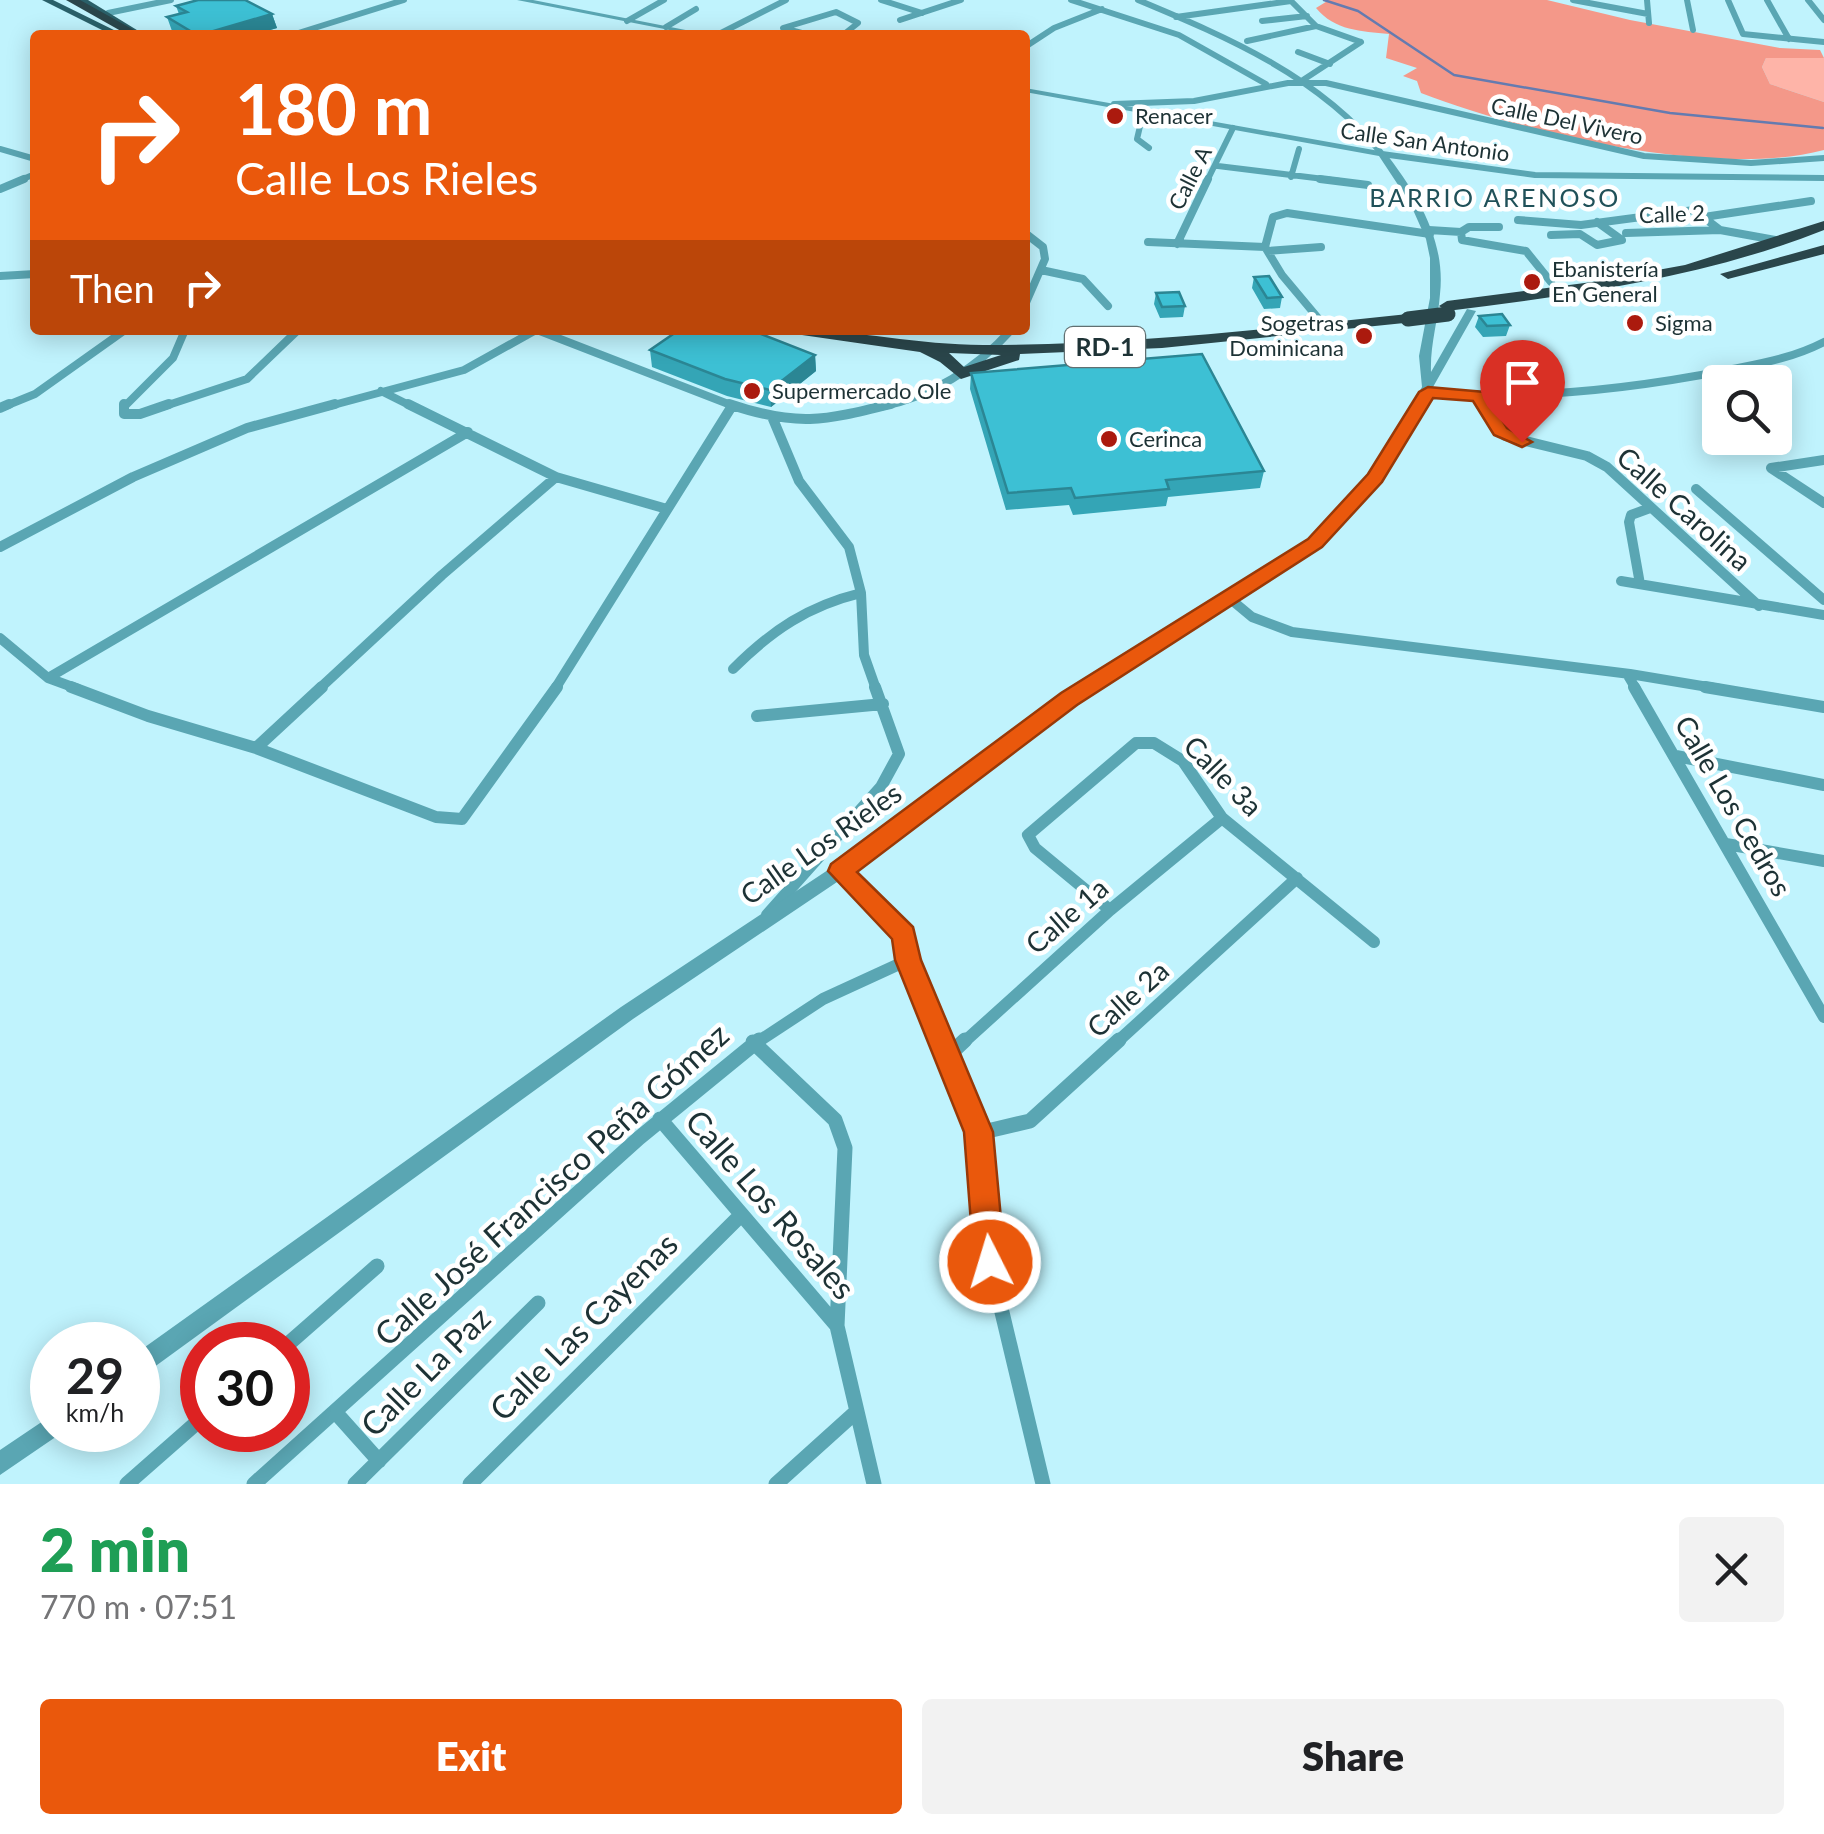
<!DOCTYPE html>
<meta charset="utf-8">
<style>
:root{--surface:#fff;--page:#f2f2f2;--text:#202124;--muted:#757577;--accent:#ea580c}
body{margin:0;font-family:Lato,sans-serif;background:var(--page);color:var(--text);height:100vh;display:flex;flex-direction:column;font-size:38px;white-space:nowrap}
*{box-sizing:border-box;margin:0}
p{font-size:32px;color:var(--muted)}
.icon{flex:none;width:55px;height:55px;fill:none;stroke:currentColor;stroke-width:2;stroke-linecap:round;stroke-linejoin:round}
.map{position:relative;height:1484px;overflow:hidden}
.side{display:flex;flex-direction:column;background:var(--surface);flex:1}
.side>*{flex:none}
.guide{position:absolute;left:30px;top:30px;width:1000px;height:305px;border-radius:10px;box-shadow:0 5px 25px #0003;background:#ea580c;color:#fff;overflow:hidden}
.buttons{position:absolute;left:1702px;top:365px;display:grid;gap:20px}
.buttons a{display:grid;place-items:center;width:90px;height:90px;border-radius:10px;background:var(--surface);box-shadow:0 5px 25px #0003;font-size:50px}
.speed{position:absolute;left:30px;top:1322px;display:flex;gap:20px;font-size:50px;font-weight:700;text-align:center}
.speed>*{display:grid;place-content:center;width:130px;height:130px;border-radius:50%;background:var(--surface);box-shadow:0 5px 25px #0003;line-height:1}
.speed small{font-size:25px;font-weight:400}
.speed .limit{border:15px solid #d22;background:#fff;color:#111}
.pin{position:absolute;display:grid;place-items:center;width:85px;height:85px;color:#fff;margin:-102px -42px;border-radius:50% 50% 50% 0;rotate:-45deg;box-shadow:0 0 10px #0007}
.pin .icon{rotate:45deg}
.me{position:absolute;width:110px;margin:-55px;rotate:355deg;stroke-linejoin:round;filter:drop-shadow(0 0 8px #0008)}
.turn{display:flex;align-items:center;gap:35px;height:210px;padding:0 40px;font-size:45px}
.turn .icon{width:130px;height:130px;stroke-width:2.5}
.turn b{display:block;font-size:70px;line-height:85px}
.then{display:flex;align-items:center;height:95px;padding:0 40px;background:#0003;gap:20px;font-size:38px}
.round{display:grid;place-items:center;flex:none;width:105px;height:105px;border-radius:10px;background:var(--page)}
.head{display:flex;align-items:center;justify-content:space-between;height:170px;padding:0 40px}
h1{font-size:60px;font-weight:800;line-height:75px;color:#1e9e55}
.button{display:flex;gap:20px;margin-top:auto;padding:20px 40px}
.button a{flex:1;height:115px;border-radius:10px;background:var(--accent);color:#fff;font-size:40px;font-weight:800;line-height:115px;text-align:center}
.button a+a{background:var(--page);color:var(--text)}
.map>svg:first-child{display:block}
.green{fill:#feb4a8}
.forest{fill:#f49889}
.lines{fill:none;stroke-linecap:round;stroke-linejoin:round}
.stream{stroke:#647bb0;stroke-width:2.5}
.minor-far4{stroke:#5aa6b3;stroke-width:6}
.minor-far3{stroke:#5aa6b3;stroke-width:8}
.minor-far2{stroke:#5aa6b3;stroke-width:10}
.minor-far1{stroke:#5aa6b3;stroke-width:12}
.minor{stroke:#5aa6b3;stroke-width:15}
.tertiary{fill:#5aa6b3;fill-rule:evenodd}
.primary{fill:#2a6069;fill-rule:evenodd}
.motorway{fill:#2a464b;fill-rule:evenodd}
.motorway-bridge{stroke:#2a464b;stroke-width:15}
.wall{fill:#34a5b6}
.shaded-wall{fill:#2b8694}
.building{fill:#3dc0d4;stroke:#2b8694;stroke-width:2.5}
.route{fill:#ea580c;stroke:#983908;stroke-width:2.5}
.poi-dot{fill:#ab1a0e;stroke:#fff;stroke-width:4}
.labels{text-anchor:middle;stroke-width:9;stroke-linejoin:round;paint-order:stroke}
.far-poi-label{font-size:22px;fill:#1d3235;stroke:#fff;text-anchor:start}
.far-street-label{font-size:22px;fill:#1d3235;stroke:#fff}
.far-neighbourhood-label{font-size:25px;letter-spacing:2.5px;fill:#205159;stroke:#fff}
.shield{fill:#fff;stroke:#617072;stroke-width:2.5}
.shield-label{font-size:25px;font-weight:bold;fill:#1d3235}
.street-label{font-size:28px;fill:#1d3235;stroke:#fff}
.near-street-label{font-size:32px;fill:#1d3235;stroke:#fff}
</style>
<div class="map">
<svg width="1824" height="1484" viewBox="0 0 1824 1484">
<rect width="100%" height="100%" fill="#c0f3fd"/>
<!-- green -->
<path class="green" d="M1766 58H1824V102L1770 84 1762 67Z"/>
<!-- forest -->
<path class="forest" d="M1329 0H1547L1630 20 1780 48 1820 50 1824 58H1766L1762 67 1770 84 1824 102V150C1715 179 1525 133 1421 93L1417 81 1403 76 1417 68 1386 58 1389 34C1361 31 1335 31 1316 8Z"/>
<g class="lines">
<!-- stream -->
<path class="stream" d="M1324 0 1358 11 1454 75 1670 113 1823 128"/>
<!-- minor-far4 -->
<path class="minor-far4" d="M881 0 922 13
M1071 0 1179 35 1266 84
M1138 0C1229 38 1319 76 1382 154L1535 175 1824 178
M1573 0 1648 14
M1647 0 1649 23
M1687 0 1693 30
M1728 0 1743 34 1824 42
M1767 0 1789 39
M1808 0 1824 20
M108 13 171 0
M1176 17 1291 1 1316 26 1361 42
M900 20 961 0
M627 21 664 0
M1262 21 1307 16
M666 27 696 9
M292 35 404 0
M717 35 786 0
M809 35 783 28 836 12 858 23 843 35
M1247 41 1316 26
M1025 47 1054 28 1102 9
M1298 52 1330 64
M1303 80 1361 42
M1114 104 1194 101 1288 83H1326L1644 156 1751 163 1824 158
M1149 148 1137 139 1141 122 1154 113
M0 149 35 159
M1218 166 1340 181
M1291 177 1299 149
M18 181 35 174
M1207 181 1233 128"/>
<!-- minor-far3 -->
<path class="minor-far3" d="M1320 179 1368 185
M0 189 24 179
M1704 217 1811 201
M1518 220 1581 225 1694 210 1720 230 1781 241
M1429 230 1461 232 1462 240 1526 251 1551 282
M1461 232 1469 227H1499
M1025 233 1043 247 1045 259 1025 305
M1626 233 1720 230
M1551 235 1580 234 1597 245 1622 240 1597 222
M1148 242 1265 247
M1177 244 1208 179
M1268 251 1321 247
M1041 270 1083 279 1108 306
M0 276 35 274
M1318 318 1282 275 1265 247 1273 217 1287 213 1430 234
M537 330 736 407
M381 391 413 407
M1428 392C1527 401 1631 389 1728 370 1762 363 1793 358 1824 342
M1478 396 1485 407
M3 407 35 394 125 330
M124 407 173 358 185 330
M162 407 247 379 298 330
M326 407 464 370 536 330
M880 407C931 397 977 368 1011 330"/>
<!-- minor-far2 -->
<path class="minor-far2" d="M124 404V414H140L169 404
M408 404 556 477 667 509
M729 404C797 427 823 421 891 404
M1484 404 1505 436 1587 456 1607 467 1759 606
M0 408 9 404
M773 419 799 481 849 547 861 593 864 655 876 689
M1771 468 1824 503
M1771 468 1824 460
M1696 489 1824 600
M0 547 133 477 247 428 335 404
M1621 581 1824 615
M1640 584 1629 522 1631 515 1650 508
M1228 597 1252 617 1292 632 1630 674 1720 689
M0 638 48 678 78 689
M733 669C772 630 808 606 861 593
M1627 674 1636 689
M48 678 468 432
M319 689 442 575 556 477
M555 689 732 406"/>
<!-- minor-far1 -->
<path class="minor-far1" d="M71 687 148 716 256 748 436 817 462 819 557 687
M1634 687 1824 1017
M1705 687 1824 707
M757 716 883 704
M256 748 322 687
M1676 756 1824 785
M1726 844 1824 861
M840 871 904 935 908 960 942 1043
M1110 910 1035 848 1028 835 1136 743H1154L1183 761 1222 818 1374 942
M767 915 881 787 899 754 875 687
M756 1043 823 999 908 960
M963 1043 1110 910 1222 818
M1116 1043 1297 878"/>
<!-- minor -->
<path class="minor" d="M941 1040 979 1133 990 1262 1043 1484
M753 1042 835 1120 845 1148 837 1326 874 1484
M948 1056 965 1040
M660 1119 837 1326
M979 1133 1030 1121 1119 1040
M287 1345 377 1266
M337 1414 379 1461
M127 1484 202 1418
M254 1484 639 1138 759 1040
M355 1484 538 1303
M470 1484 741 1215
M776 1484 857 1411"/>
<!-- tertiary -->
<path class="tertiary" d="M517 0H533L711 35H695Z
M1025 88 1385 152C1417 194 1446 240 1440 294 1438 321 1430 345 1431 372L1467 309 1476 311 1433 387 1434 391 1429 394 1380 480 1320 546 1074 703 846 876 633 1019 146 1373 138 1375V1352L621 1007 834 866 1064 695 1310 540 1371 475 1422 387 1419 356 1430 298V258L1426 239 1410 203 1379 156 1025 92Z
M52 1415V1430H61L60 1434 0 1475V1450Z"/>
<!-- primary -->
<path class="primary" d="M42 0H53L124 35H112Z
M78 0H88L145 35H134Z"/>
<!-- motorway -->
<path class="motorway" d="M66 0H80L143 35H128Z
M1824 221V230C1702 278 1576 295 1447 311L1439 306 1447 301 1592 282 1685 265Z
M1824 245V254L1728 279 1720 274Z
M1408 314 1414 316V322L1162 348 1020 354 1019 360 961 379 940 362 920 352 802 335 794 330C857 330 919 345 983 345 1126 345 1267 329 1408 314ZM949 353 1001 355 964 367Z"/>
<!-- motorway-bridge -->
<path class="motorway-bridge" d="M1408 319 1448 314"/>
</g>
<!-- wall -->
<path class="wall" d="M176 6 272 14 277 28 253 35H179L172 31 167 17 179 14Z
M1254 277 1282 297 1280 308 1264 309 1252 288Z
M1156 293 1185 306 1183 317 1160 318 1154 304Z
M1479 316 1510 325 1506 336 1483 337 1475 327Z
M650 350 815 355 816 371 771 407 727 396 652 367Z
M971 373 1264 471 1260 488 1168 497 1166 506 1073 515 1069 505 1006 510 970 389Z"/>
<!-- shaded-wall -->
<path class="shaded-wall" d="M272 14 277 28 253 35H200Z
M815 355 816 371 771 407 770 390Z"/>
<!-- building -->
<path class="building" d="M198 0H245L272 14 200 35H197L167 17 187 12 176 6Z
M1269 276 1282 297 1267 298 1254 277Z
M1179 292 1185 306 1162 307 1156 293Z
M1502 314 1510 325 1487 326 1479 316Z
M679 330H751L815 355 770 390 725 379 650 350Z
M1202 354 1264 471 1166 480 1169 489 1075 498 1071 488 1008 493 971 373Z"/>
<!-- route -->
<path class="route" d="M1428 387 1485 392 1507 428 1532 442 1522 447 1494 435 1473 401 1433 398 1382 482 1322 547 1077 705 857 872 913 927 921 960 993 1132 1005 1262 1001 1273 990 1278 979 1273 974 1262 964 1132 895 960 892 939 828 871 831 864 1061 693 1308 539 1368 474 1419 392Z"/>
<!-- markers -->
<g class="poi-dot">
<circle cx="1115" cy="116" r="10"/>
<circle cx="1532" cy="282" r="10"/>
<circle cx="1635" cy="323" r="10"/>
<circle cx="1364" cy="336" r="10"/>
<circle cx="752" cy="391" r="10"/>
<circle cx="1109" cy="439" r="10"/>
</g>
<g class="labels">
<!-- far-poi labels -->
<g class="far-poi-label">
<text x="1135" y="124">Renacer</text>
<text x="1552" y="277">Ebanistería<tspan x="1552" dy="25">En General</tspan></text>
<text x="1344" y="331" text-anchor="end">Sogetras<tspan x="1344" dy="25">Dominicana</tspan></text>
<text x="1655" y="331">Sigma</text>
<text x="772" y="399">Supermercado Ole</text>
<text x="1129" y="447">Cerinca</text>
</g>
<!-- far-street labels -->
<g class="far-street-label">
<text transform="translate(1567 121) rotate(12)" y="8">Calle Del Vivero</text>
<text transform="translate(1425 142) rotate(8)" y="8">Calle San Antonio</text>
<text transform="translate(1190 178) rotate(-63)" y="8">Calle A</text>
<text transform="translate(1672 214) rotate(-2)" y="8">Calle 2</text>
</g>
<!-- far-neighbourhood labels -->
<g class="far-neighbourhood-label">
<text x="1495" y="207">BARRIO ARENOSO</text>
</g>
<!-- shield labels -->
<rect class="shield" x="1065" y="327" width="80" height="40" rx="8"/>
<g class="shield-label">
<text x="1105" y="356">RD-1</text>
</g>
<!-- street labels -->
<g class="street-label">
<text transform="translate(1684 509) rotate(42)" y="10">Calle Carolina</text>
<text transform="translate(1223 776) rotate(46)" y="10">Calle 3a</text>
<text transform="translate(1733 806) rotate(60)" y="10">Calle Los Cedros</text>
<text transform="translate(821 844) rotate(-35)" y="10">Calle Los Rieles</text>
<text transform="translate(1067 916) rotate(-41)" y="10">Calle 1a</text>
<text transform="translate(1128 999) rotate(-42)" y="10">Calle 2a</text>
</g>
<!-- near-street labels -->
<g class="near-street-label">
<text transform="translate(552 1185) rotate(-42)" y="11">Calle José Francisco Peña Gómez</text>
<text transform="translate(770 1205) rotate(49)" y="11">Calle Los Rosales</text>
<text transform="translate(584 1327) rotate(-45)" y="11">Calle Las Cayenas</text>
<text transform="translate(426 1372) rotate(-45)" y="11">Calle La Paz</text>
</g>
</g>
</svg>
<div class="buttons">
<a><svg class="icon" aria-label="search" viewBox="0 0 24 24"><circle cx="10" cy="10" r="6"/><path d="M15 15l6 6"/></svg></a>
</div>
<div class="speed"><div>29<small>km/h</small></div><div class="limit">30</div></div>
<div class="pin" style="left:1522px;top:442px;background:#d93025"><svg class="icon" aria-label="arrive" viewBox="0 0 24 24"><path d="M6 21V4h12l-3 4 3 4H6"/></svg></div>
<svg class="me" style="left:990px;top:1262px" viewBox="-20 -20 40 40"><circle r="17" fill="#ea580c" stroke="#fff" stroke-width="3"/><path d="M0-11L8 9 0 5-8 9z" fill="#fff"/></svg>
<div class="guide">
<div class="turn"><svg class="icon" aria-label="right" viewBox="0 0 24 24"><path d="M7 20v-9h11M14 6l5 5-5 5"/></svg><div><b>180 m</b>Calle Los Rieles</div></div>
<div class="then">Then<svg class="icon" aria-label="right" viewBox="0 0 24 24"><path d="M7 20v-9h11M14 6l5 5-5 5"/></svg></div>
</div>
</div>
<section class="side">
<div class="head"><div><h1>2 min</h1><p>770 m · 07:51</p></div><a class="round"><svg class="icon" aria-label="close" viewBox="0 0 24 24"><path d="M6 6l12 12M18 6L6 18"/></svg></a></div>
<div class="button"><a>Exit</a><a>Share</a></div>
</section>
